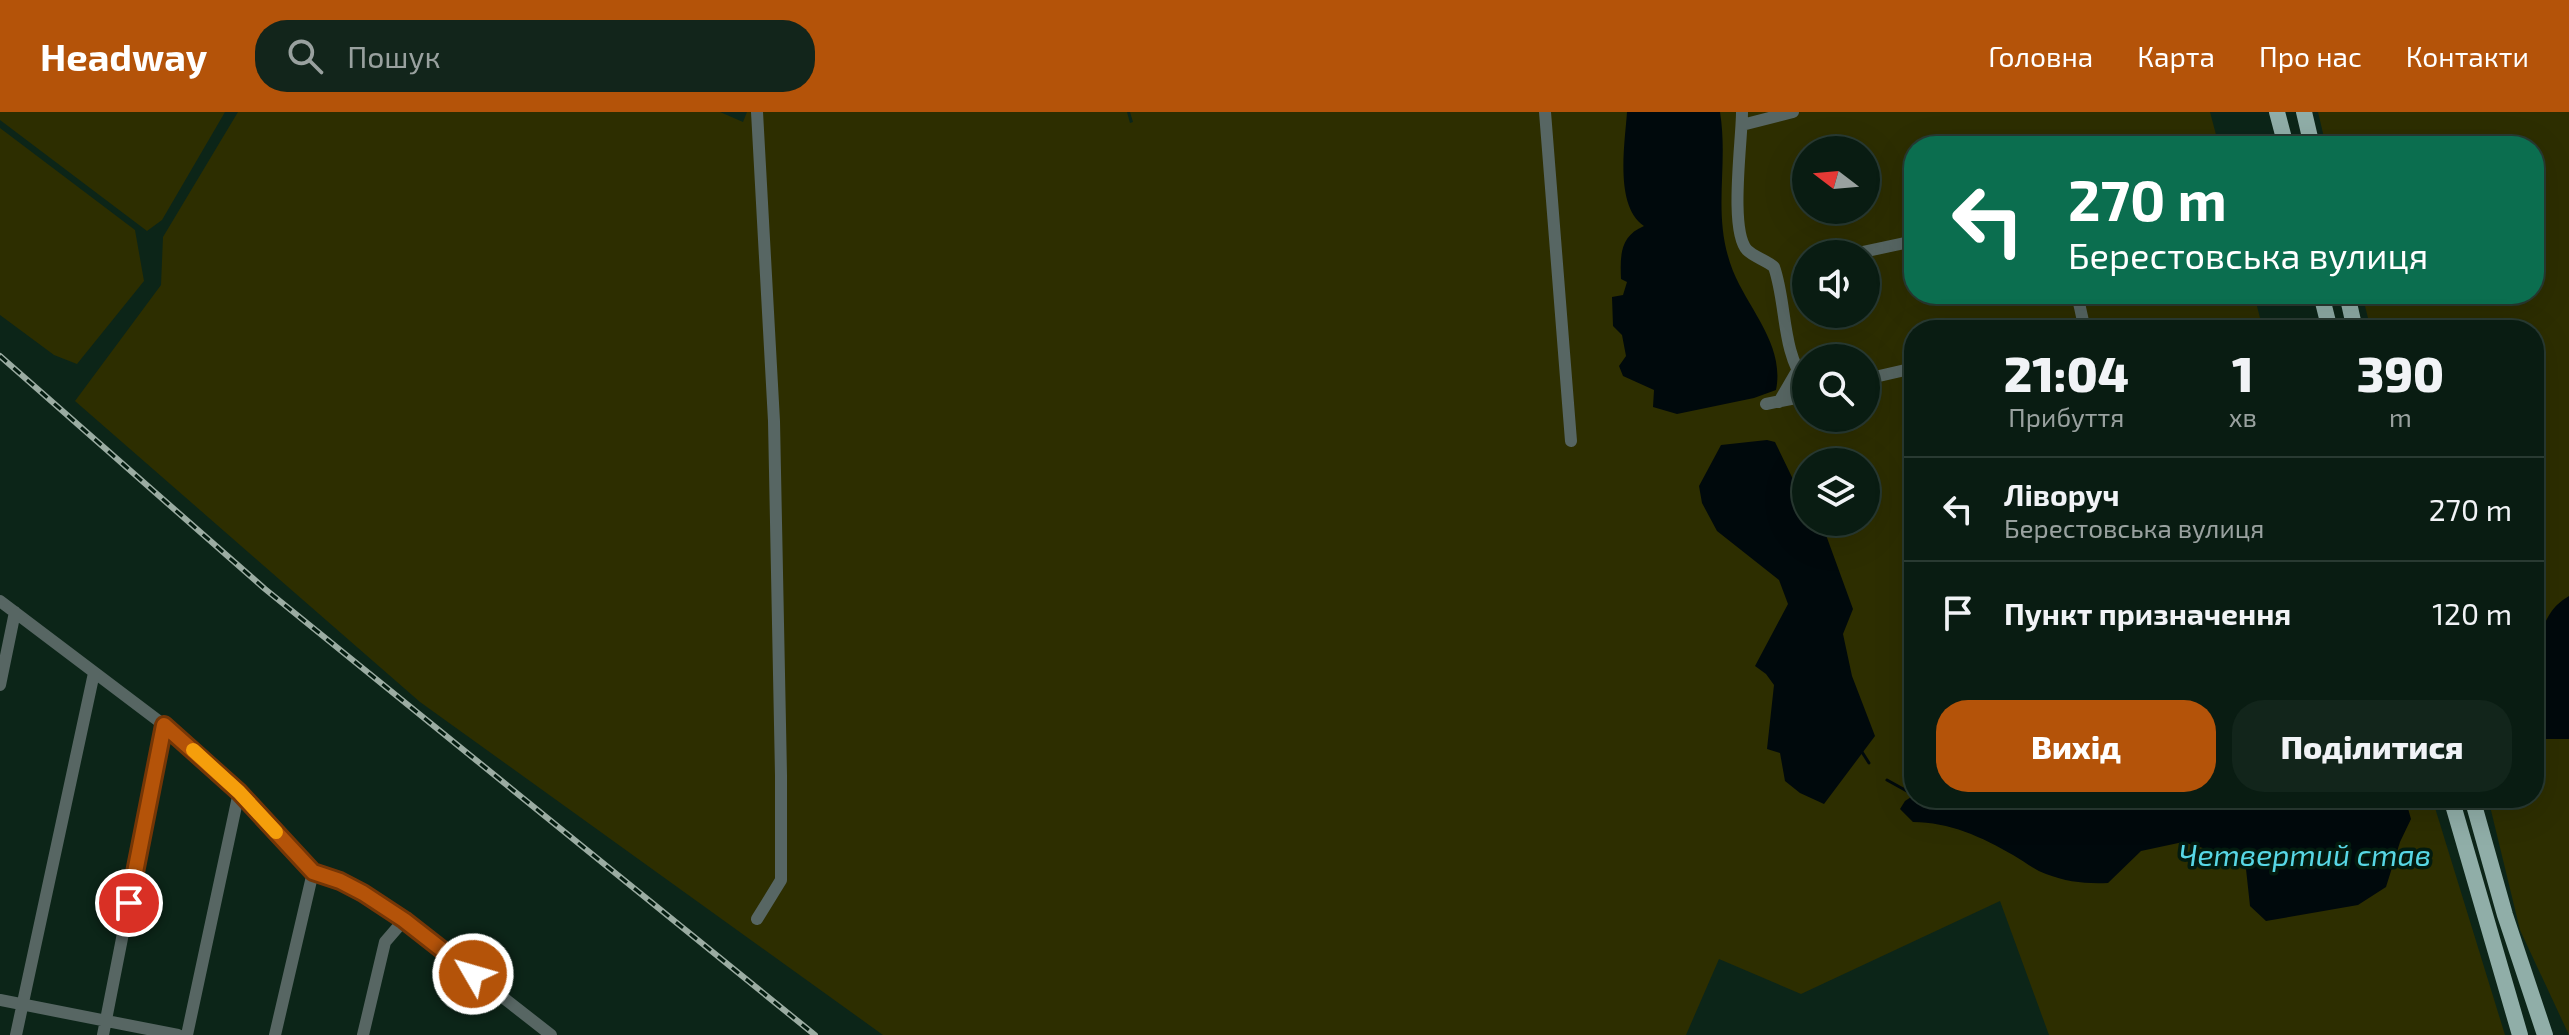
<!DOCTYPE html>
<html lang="uk">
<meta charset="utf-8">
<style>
:root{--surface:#091c12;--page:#12251b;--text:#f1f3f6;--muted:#99a19f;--line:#293a32;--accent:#b45309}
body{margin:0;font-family:"Exo 2",sans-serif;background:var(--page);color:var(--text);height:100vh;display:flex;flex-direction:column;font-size:30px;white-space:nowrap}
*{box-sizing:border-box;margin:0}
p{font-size:26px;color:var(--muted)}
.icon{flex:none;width:44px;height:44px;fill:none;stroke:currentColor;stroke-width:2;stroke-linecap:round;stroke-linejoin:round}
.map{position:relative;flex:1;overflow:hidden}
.panel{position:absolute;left:1904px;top:208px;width:640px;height:488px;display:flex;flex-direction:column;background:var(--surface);border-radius:32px;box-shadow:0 8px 32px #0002,0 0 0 2px var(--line)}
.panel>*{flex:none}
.hud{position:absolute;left:1904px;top:24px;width:640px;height:168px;border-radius:32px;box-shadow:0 8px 32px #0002,0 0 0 2px var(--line);background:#0b6e4f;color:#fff;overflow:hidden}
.needle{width:52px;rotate:286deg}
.tools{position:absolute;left:1792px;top:24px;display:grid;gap:16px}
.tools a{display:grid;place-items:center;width:88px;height:88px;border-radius:50%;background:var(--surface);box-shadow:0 8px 32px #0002,0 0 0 2px var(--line);font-size:40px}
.pin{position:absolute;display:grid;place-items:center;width:68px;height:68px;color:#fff;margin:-34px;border:4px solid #fff;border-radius:50%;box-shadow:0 2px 8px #0007}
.me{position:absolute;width:88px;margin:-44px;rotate:308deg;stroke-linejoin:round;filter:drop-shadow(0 0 6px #0008)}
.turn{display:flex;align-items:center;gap:28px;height:168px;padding:0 32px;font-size:36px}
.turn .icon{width:104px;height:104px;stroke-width:2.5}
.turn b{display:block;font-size:56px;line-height:68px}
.eta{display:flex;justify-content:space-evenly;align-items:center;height:136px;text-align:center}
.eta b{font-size:48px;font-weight:800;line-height:56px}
.cta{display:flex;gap:16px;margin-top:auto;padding:16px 32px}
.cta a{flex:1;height:92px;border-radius:32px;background:var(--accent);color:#fff;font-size:32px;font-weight:800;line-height:92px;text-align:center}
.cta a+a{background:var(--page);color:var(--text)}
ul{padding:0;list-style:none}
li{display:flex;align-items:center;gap:24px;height:104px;padding:0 32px;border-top:2px solid var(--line)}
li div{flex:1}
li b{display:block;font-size:30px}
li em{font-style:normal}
header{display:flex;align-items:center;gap:48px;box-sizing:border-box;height:112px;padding:0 40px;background:var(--accent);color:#fff}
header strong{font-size:38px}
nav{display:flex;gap:44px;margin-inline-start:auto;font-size:28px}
.search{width:560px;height:72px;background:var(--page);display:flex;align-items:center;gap:20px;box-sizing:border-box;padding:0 28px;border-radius:32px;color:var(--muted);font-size:30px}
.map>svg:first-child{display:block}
.green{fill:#2d2e00;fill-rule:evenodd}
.water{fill:#00090c}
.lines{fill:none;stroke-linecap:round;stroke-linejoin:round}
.stream{stroke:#00090c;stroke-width:3}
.minor{stroke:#576663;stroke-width:12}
.major{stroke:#90aea8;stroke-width:16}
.rail-casing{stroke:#9baca2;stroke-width:6}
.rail{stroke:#031b0f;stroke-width:3;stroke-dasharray:9;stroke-linecap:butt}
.route-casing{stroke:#753606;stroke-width:20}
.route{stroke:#b45309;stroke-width:14}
.slow{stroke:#f59e0b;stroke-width:14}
.labels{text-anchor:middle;stroke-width:7;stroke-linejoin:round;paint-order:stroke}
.water-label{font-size:30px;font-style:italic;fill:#57d7e5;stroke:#031b0f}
</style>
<header>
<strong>Headway</strong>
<div class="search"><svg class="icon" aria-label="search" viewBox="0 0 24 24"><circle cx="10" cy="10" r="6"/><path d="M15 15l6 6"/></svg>Пошук</div>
<nav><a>Головна</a><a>Карта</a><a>Про нас</a><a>Контакти</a></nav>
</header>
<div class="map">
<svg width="2569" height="923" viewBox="0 0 2569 923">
<rect width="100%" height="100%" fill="#0c2518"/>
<!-- green -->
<path class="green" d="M0 0H225L162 108 147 119 0 8Z
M238 0H720L743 10 747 0H1127L1130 11 1133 10 1130 0H2210L2219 34H1914V182H2254L2263 218H1914V686H2432L2505 923H2049L2000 789 1801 882 1719 847 1686 923H883L420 590 75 289 161 173 163 125ZM1806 38H1866V98H1806ZM1806 142H1866V202H1806ZM1806 246H1866V306H1806ZM1806 350H1866V410H1806Z
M2318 0H2569V923L2520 818 2488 686H2534V218H2371L2362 182H2534V34H2326Z
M0 16 135 118 144 169 77 252 54 243 0 203Z"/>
<!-- water -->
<path class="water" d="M1627 0H1720C1729 56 1711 103 1733 159 1749 198 1785 233 1776 278L1754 286 1677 302 1653 295 1654 278 1623 264 1619 254 1626 244 1622 223 1613 214 1612 185 1623 183 1627 170 1621 167C1620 143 1620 124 1644 114 1614 94 1625 31 1627 0Z
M1767 328 1775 330 1806 394V410H1817L1826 423 1853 497 1843 522 1852 564 1875 624 1824 692 1800 681 1785 669 1780 641 1767 637 1774 573 1766 562 1755 554 1788 492 1779 468 1717 419 1702 391 1699 374 1721 333Z
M2569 484V627H2534V529C2549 509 2546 498 2569 484Z
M1914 683V686H2003L2021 694 2095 698 2128 686H2405L2411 707 2400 730 2386 775 2358 793 2266 809 2250 794 2246 757 2239 747 2183 730 2141 739 2108 771C2086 772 2067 770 2046 762 2034 758 2024 749 2013 743 1982 725 1949 710 1913 710L1900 697 1905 689Z"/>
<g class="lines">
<!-- stream -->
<path class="stream" d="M1862 640 1869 651
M1887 668 1914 683"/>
<!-- minor -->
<path class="minor" d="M757 0 774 309 781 663V768L757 807
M1545 0 1571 329
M1742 0C1742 29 1729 118 1747 138 1754 145 1766 148 1774 155 1787 192 1781 238 1806 272
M1742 13 1793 0
M1853 142 1914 129
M2077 182 2085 218
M1866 267 1914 256
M1779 290 1797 259
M1766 292 1806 284
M0 489 164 613 239 680 313 760 340 769 363 781 404 808 551 923
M0 573 15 500
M0 888 178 923
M16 923 94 561
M103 923 164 613
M187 923 239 680
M275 923 313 760
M363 923 385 830 404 808"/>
<!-- major -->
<path class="major" d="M2277 0 2286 34
M2304 0 2312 34
M2321 182 2330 218
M2347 182 2355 218
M2451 686 2520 923
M2472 686 2505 803 2545 923"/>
<defs>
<path id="rail" d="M0 244 265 477 815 923"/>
</defs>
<!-- rail casing -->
<use href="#rail" class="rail-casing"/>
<!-- rail -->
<use href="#rail" class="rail"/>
</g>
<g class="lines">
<defs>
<path id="route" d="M129 791 164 613 239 680 313 760 340 769 363 781 404 808 473 862"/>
</defs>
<!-- route casing -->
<use href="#route" class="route-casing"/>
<!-- route -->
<use href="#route" class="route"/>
<!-- slow -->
<path class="slow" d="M193 638 239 680 276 720"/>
</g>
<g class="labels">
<!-- water labels -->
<g class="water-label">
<text x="2305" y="754">Четвертий став</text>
</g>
</g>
</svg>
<div class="tools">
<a><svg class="needle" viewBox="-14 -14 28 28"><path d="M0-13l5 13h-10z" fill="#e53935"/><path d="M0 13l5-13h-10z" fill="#99a19f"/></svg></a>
<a><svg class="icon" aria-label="sound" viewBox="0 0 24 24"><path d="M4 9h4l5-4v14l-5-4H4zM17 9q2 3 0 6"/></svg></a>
<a><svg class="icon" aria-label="search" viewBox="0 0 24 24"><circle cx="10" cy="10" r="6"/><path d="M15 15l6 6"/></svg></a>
<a><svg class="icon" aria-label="layers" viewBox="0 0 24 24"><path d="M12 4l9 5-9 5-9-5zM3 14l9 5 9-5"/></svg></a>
</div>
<div class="pin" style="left:129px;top:791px;background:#d93025"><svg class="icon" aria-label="arrive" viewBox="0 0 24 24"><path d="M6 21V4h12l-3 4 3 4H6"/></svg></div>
<svg class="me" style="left:473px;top:862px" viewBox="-20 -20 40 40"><circle r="17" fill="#b45309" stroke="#fff" stroke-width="3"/><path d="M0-11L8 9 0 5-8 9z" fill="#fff"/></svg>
<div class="hud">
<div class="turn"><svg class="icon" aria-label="left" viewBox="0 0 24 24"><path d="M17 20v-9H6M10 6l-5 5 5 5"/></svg><div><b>270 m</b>Берестовська вулиця</div></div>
</div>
<section class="panel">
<div class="eta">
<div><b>21:04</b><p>Прибуття</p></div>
<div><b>1</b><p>хв</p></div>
<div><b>390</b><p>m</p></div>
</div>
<ul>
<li><svg class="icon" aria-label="left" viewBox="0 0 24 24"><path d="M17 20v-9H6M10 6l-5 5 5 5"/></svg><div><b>Ліворуч</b><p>Берестовська вулиця</p></div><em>270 m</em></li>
<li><svg class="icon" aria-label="arrive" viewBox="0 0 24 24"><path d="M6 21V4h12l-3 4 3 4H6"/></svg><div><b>Пункт призначення</b></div><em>120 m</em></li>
</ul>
<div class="cta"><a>Вихід</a><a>Поділитися</a></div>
</section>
</div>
